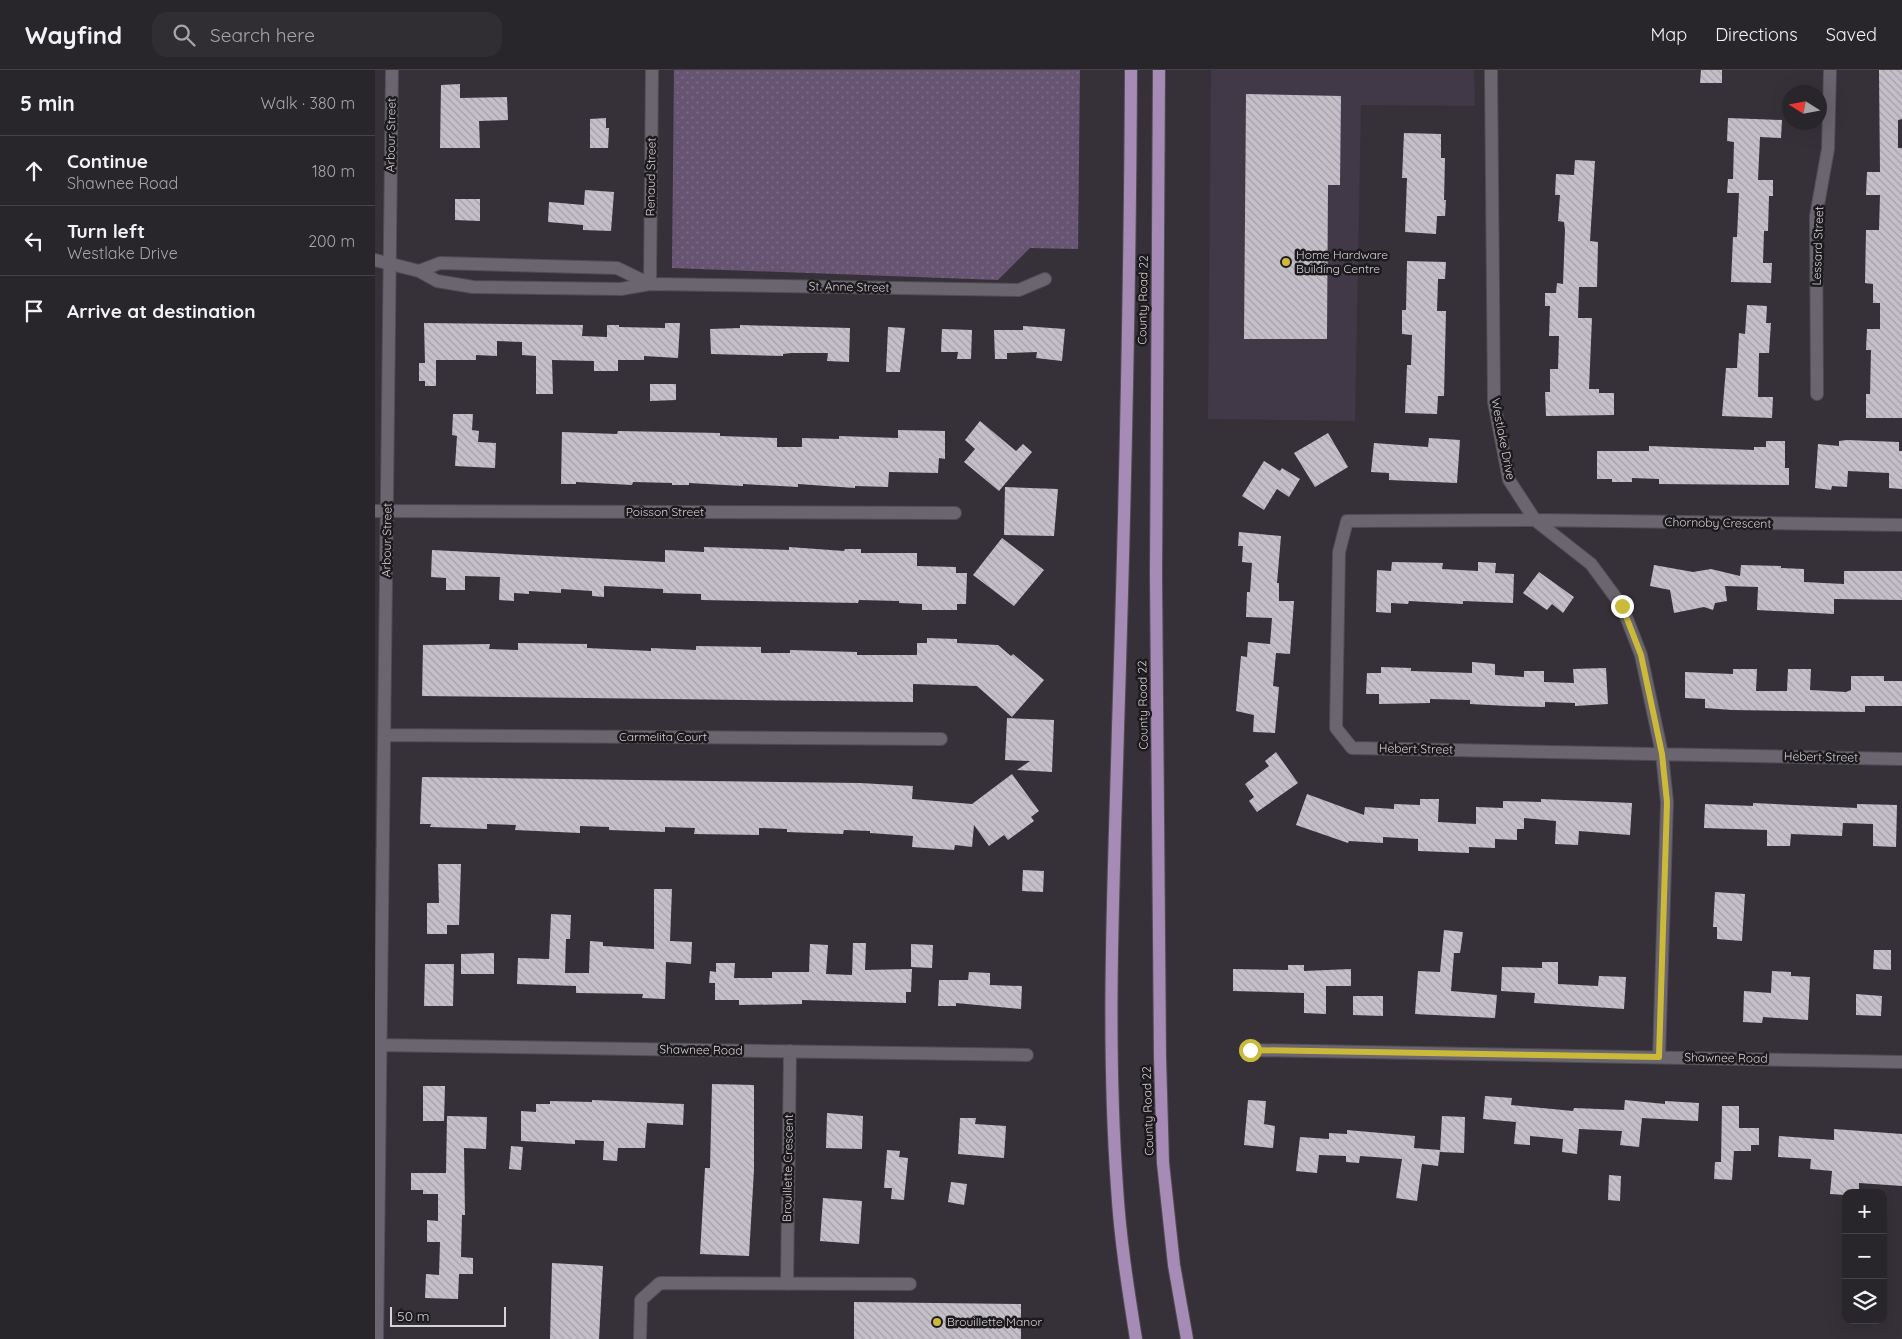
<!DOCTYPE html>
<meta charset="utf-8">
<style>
body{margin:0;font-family:Quicksand,sans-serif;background:#302d33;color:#f1f3f6}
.controls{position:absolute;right:15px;bottom:15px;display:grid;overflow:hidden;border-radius:10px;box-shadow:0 5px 20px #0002}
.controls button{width:45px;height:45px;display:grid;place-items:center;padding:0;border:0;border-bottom:1px solid #444247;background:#28252b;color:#f1f3f6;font:25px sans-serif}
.compass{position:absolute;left:1407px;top:15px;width:45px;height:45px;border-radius:50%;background:#28252b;box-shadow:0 5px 20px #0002;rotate:281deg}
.scale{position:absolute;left:15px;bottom:12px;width:116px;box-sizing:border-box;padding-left:5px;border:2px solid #d6d3d8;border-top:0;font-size:14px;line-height:18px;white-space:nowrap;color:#d6d3d8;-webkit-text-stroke:4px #1c1a1d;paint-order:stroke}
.stop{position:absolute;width:15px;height:15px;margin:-11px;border:4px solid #cbba39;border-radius:50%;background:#fff}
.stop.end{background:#cbba39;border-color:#fff;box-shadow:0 1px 5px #0008}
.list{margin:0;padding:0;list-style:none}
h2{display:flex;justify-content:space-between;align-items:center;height:65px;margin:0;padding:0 20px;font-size:21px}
h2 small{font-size:16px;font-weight:400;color:#a5a5a9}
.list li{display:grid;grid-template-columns:32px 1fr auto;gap:15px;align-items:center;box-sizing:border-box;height:70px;padding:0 20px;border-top:1px solid #444247}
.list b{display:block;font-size:19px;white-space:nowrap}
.list p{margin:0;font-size:16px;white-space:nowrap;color:#a5a5a9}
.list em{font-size:16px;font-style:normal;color:#a5a5a9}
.icon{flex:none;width:28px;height:28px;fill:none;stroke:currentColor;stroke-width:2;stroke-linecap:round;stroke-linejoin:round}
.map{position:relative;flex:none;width:1527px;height:1269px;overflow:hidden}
header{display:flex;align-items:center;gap:30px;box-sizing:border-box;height:70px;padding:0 25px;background:#28252b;border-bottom:1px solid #444247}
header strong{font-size:24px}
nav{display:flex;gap:28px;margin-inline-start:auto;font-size:18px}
.search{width:350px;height:45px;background:#302d33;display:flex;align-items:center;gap:12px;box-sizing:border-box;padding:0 18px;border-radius:15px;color:#a5a5a9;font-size:19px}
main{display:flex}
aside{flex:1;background:#28252b}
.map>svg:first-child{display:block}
</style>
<header>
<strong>Wayfind</strong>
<div class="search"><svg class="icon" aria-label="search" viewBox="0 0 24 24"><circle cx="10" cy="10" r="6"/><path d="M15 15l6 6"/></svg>Search here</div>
<nav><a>Map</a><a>Directions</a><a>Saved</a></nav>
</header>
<main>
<aside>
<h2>5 min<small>Walk · 380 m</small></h2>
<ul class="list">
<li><svg class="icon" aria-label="ahead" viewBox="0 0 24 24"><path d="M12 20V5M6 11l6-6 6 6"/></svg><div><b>Continue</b><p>Shawnee Road</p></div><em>180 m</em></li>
<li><svg class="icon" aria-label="left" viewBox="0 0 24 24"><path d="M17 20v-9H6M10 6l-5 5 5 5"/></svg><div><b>Turn left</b><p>Westlake Drive</p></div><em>200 m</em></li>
<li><svg class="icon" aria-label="arrive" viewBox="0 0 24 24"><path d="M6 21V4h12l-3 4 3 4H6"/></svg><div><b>Arrive at destination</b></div></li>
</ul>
</aside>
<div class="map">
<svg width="1527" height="1269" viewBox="0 0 1527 1269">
<defs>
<pattern id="green-dots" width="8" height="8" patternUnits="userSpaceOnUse" patternTransform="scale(1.25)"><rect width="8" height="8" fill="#675473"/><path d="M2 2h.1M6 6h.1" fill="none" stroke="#7c6c86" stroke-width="1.8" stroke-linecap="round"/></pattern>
<pattern id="building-back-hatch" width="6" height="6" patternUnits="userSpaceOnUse" patternTransform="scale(1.25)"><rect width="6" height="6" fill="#c5bfc9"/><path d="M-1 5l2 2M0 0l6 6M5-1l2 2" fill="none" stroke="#a49fa7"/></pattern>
</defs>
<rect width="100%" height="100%" fill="#363139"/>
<path fill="#413947" d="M 836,0 L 1099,0 L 1100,36 L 986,35 L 980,351 L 833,349 Z"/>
<path fill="url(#green-dots)" d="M 299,0 L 705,0 L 703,179 L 655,178 L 623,210 L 297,198 Z"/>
<path fill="url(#building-back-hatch)" d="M 1326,0 L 1347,0 L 1347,13 L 1325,13 Z
M 1504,0 L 1527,0 L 1527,49 L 1523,50 L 1523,78 L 1527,78 L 1527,348 L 1491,348 L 1491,324 L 1495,324 L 1496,280 L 1491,280 L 1492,259 L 1505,259 L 1505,233 L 1498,233 L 1498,214 L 1490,213 L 1491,160 L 1504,160 L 1505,125 L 1491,125 L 1492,102 L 1505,102 Z
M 85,14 L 85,28 L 132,27 L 133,50 L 104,51 L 105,78 L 65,78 L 66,15 Z
M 871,24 L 966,26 L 965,115 L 953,115 L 952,269 L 869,269 Z
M 231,48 L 231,58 L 234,58 L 233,78 L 215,78 L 215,49 Z
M 1353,48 L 1407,50 L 1406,68 L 1385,67 L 1383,110 L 1398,110 L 1398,126 L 1394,126 L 1393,161 L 1389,161 L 1388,193 L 1397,193 L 1396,213 L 1356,212 L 1358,167 L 1362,167 L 1364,123 L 1352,123 L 1353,109 L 1358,109 L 1359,72 L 1352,71 Z
M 1029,63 L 1066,64 L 1066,88 L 1070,88 L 1069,130 L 1071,130 L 1070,146 L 1062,146 L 1061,164 L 1030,162 L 1032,108 L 1027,108 Z
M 1200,90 L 1220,91 L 1215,171 L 1223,172 L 1222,217 L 1204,217 L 1203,248 L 1217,248 L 1214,319 L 1224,319 L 1224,323 L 1239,323 L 1239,345 L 1171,346 L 1170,322 L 1175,322 L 1175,299 L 1183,299 L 1184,266 L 1174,266 L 1175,236 L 1170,236 L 1170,223 L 1181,223 L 1182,213 L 1188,214 L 1190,160 L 1189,152 L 1183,151 L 1185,125 L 1180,125 L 1181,104 L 1199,105 Z
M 210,120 L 239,122 L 236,161 L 208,160 L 208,155 L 173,152 L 174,132 L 209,135 Z
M 80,129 L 105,129 L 105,151 L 80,150 Z
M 1032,191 L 1071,192 L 1070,209 L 1063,209 L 1062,241 L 1071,241 L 1069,326 L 1063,326 L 1062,344 L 1030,343 L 1032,295 L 1036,295 L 1037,265 L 1027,264 L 1027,240 L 1031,240 Z
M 1372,235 L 1392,236 L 1391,253 L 1396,253 L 1394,283 L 1384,283 L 1383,327 L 1398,327 L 1397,348 L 1347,346 L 1351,298 L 1362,298 L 1364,263 L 1370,264 Z
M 49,253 L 208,255 L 207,266 L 232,267 L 232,255 L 244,255 L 244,257 L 290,258 L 290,253 L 305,253 L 303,288 L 269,286 L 269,290 L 243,290 L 243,301 L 219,301 L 219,291 L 177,290 L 178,324 L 161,324 L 161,286 L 147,285 L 147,272 L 122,271 L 122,286 L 101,285 L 101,290 L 61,290 L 61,316 L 50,316 L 50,311 L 44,311 L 44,293 L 50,293 Z
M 365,255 L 475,258 L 474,292 L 452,291 L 453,283 L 416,283 L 408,284 L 408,286 L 336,284 L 335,259 L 365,258 Z
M 648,256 L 690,259 L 687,291 L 661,288 L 662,282 L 632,283 L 632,289 L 620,289 L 619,260 L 648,260 Z
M 513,257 L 530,258 L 525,302 L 511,302 Z
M 567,259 L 597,260 L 596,289 L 582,289 L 583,282 L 566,282 Z
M 275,314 L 301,314 L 301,330 L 275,331 Z
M 78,344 L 98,344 L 97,360 L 104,361 L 103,372 L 121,373 L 120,398 L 80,396 L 82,366 L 77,365 Z
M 605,351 L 641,381 L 648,374 L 657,382 L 624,421 L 589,392 L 600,379 L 590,370 Z
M 523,360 L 570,361 L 570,389 L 564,388 L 563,403 L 514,402 L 513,417 L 480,416 L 480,418 L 423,414 L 423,417 L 368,414 L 368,416 L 314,413 L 314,415 L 297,415 L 297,413 L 258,412 L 257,415 L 201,412 L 201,414 L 186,414 L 187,362 L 242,364 L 243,361 L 345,363 L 345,366 L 402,368 L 402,377 L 427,377 L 427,368 L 464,369 L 464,366 L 523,368 Z
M 953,363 L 973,397 L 940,417 L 919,383 Z
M 1054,368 L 1085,370 L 1082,413 L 1014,410 L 1014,403 L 996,402 L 999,373 L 1053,377 Z
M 1472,370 L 1524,372 L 1524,381 L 1527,381 L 1527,419 L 1514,418 L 1514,403 L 1473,401 L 1472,417 L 1457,416 L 1456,420 L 1440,418 L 1443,374 L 1464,376 L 1464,371 Z
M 1391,371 L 1410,371 L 1410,398 L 1414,398 L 1414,415 L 1284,414 L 1284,409 L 1257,408 L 1257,412 L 1237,412 L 1237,409 L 1222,409 L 1222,381 L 1274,381 L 1274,376 L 1379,380 L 1379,377 L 1391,377 Z
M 889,391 L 905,401 L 907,398 L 925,409 L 914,427 L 902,419 L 889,440 L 867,426 Z
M 630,417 L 683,419 L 679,466 L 629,465 Z
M 864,462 L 906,466 L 902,513 L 904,513 L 904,531 L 919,531 L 915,584 L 901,583 L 898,616 L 904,617 L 900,663 L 878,662 L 879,645 L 861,641 L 866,586 L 872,587 L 873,572 L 895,574 L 897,548 L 871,547 L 872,522 L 875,522 L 877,493 L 867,492 L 868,476 L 863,476 Z
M 627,468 L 669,500 L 639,536 L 598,505 Z
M 329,477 L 414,480 L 414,477 L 469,481 L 470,479 L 486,479 L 486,483 L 542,483 L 542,496 L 581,497 L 581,503 L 592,503 L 591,534 L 582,534 L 582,540 L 547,540 L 547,534 L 524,533 L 524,531 L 484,530 L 483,533 L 326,530 L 326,524 L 288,523 L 288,519 L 229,516 L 229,527 L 217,526 L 217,521 L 186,519 L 186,523 L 154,521 L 154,524 L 139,523 L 139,531 L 124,530 L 125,507 L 90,506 L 90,520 L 71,520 L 71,508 L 56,507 L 57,480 L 290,492 L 290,480 L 329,482 Z
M 1017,492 L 1068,493 L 1067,499 L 1103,501 L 1103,492 L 1121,493 L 1120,503 L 1139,504 L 1138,533 L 1088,531 L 1088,534 L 1034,531 L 1033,534 L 1016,533 L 1016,543 L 1001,542 L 1002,500 L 1016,501 Z
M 1279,495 L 1318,502 L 1336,499 L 1365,506 L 1366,495 L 1406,496 L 1406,498 L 1429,499 L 1429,512 L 1469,514 L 1469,501 L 1527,501 L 1527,530 L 1459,529 L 1459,544 L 1382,540 L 1383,517 L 1350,516 L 1352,531 L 1340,533 L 1338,540 L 1329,537 L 1299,543 L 1295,520 L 1275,516 Z
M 1164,502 L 1199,527 L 1188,543 L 1177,534 L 1172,540 L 1148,523 Z
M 552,568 L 582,569 L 582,573 L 623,575 L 636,586 L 638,584 L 669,610 L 637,647 L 602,616 L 538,614 L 538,632 L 47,626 L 48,575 L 115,574 L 114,579 L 143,580 L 143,573 L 212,574 L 212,578 L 276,581 L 276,578 L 321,580 L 321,576 L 386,577 L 386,583 L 415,583 L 415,580 L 482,582 L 482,585 L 542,585 L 542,573 L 552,573 Z
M 1097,592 L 1120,594 L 1120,605 L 1149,607 L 1149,601 L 1169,601 L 1169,612 L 1199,613 L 1198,599 L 1231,598 L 1233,634 L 1200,636 L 1200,633 L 1170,632 L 1170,637 L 1134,636 L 1095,634 L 1095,630 L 1055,629 L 1055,633 L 1004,634 L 1004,624 L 991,624 L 992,603 L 1006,603 L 1006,597 L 1036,598 L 1036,601 L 1097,603 Z
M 1358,599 L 1382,599 L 1381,621 L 1412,621 L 1413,599 L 1436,599 L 1435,620 L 1471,622 L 1476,620 L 1476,606 L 1509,606 L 1509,611 L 1527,611 L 1527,636 L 1490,636 L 1490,642 L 1357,640 L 1330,638 L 1330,629 L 1310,628 L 1310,602 L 1358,604 Z
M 632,648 L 679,650 L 677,702 L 642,700 L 655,691 L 630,690 Z
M 901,682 L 923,713 L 882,742 L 874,731 L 879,727 L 870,714 L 894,696 L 890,691 Z
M 637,704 L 664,741 L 656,747 L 659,751 L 633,770 L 629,765 L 614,776 L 599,755 L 597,777 L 580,775 L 579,780 L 537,777 L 538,766 L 495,763 L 495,761 L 469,760 L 468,764 L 412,762 L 412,759 L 384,758 L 384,765 L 319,764 L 320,758 L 290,757 L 290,762 L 234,760 L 234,757 L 205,756 L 205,763 L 140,760 L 141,755 L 112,754 L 112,759 L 87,758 L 55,757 L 56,754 L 45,754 L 47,707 L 485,713 L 538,716 L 537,729 L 597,734 Z
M 932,724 L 989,745 L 990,737 L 1019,739 L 1019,734 L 1045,735 L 1045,729 L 1064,729 L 1063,752 L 1101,754 L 1101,737 L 1128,738 L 1128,731 L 1166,732 L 1166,729 L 1257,733 L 1255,765 L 1204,761 L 1203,775 L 1180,774 L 1181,751 L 1149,748 L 1149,759 L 1142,759 L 1142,770 L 1120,769 L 1120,778 L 1094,777 L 1094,783 L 1043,781 L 1043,769 L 1008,767 L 1008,773 L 974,771 L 973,773 L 921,755 Z
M 1378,733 L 1482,738 L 1482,734 L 1522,735 L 1521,777 L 1498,776 L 1498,754 L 1468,753 L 1467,766 L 1416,764 L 1415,776 L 1392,776 L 1392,760 L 1329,758 L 1330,734 L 1378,736 Z
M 63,794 L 86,794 L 84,855 L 72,855 L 72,864 L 52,864 L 52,833 L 64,833 Z
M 648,800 L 669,801 L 668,822 L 647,821 Z
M 279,819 L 297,819 L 295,871 L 317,872 L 316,894 L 291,892 L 290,929 L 267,928 L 268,924 L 201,923 L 201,916 L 142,914 L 143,888 L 174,889 L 176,844 L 196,845 L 195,869 L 191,869 L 190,903 L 214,903 L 215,871 L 228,872 L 228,876 L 279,879 Z
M 1340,822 L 1370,824 L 1367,871 L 1342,869 L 1342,857 L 1338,857 Z
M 1069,860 L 1088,862 L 1085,883 L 1079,883 L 1076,921 L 1122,925 L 1120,948 L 1040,944 L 1043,901 L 1065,902 Z
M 478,873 L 491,873 L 490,900 L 537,899 L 536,922 L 531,922 L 531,933 L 427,930 L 427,934 L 364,935 L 364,930 L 340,930 L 340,913 L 334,913 L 335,901 L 341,902 L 341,893 L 360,893 L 359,908 L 397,908 L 397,902 L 434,902 L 435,874 L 453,875 L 451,904 L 477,905 Z
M 536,874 L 558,875 L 557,898 L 536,897 Z
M 1499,880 L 1516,880 L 1516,900 L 1498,899 Z
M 119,883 L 119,904 L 86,904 L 86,884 Z
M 1167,892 L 1183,892 L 1183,914 L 1223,916 L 1224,906 L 1251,907 L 1249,939 L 1159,933 L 1160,923 L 1126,921 L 1127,897 L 1167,898 Z
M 50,894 L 79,894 L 78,936 L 49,936 Z
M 913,895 L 929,895 L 929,901 L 976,899 L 976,916 L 951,916 L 951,944 L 929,943 L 929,923 L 858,921 L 858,899 L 913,900 Z
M 1397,901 L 1416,902 L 1416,906 L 1435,907 L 1433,950 L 1388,947 L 1387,953 L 1368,952 L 1369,921 L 1396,923 Z
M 594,902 L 615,903 L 615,915 L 647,916 L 646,939 L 581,933 L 581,936 L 563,936 L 564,910 L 593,910 Z
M 1481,924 L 1507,926 L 1506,946 L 1481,945 Z
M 978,926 L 1008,926 L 1008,946 L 978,945 Z
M 337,1014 L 379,1015 L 379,1100 L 374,1186 L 325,1184 L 330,1098 L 335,1098 Z
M 48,1016 L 70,1016 L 69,1051 L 48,1051 Z
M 1110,1026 L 1137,1028 L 1136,1035 L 1198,1041 L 1199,1038 L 1249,1040 L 1250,1030 L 1290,1034 L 1290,1031 L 1324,1033 L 1323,1051 L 1267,1048 L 1264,1077 L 1245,1075 L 1247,1061 L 1204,1059 L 1202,1084 L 1187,1082 L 1188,1069 L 1155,1066 L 1155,1075 L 1139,1074 L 1141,1052 L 1108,1049 Z
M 217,1030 L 309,1034 L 308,1055 L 272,1053 L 270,1078 L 243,1078 L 242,1091 L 228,1090 L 229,1071 L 200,1070 L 200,1074 L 146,1071 L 146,1041 L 161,1042 L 161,1034 L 175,1034 L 175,1031 L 217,1032 Z
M 873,1030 L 891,1031 L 889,1054 L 900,1056 L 898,1078 L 869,1075 Z
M 1347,1036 L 1364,1036 L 1364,1058 L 1384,1058 L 1384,1075 L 1376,1075 L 1376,1081 L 1359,1081 L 1357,1110 L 1339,1109 L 1340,1092 L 1346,1092 Z
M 452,1043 L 488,1046 L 487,1079 L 451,1078 Z
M 72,1046 L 112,1047 L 111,1079 L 89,1078 L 90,1145 L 87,1145 L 86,1187 L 98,1188 L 98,1204 L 84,1204 L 83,1229 L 50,1228 L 51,1204 L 64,1205 L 65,1172 L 52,1172 L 52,1150 L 63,1151 L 63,1124 L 48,1124 L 48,1120 L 36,1120 L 36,1103 L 71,1103 Z
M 1067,1046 L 1090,1047 L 1089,1083 L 1065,1082 Z
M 585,1048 L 601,1048 L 600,1054 L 631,1056 L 629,1088 L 583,1084 Z
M 1459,1059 L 1527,1064 L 1527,1116 L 1484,1113 L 1484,1123 L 1471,1123 L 1471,1125 L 1455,1124 L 1457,1101 L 1435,1099 L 1436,1089 L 1403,1087 L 1404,1066 L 1459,1070 Z
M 972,1060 L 1040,1066 L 1039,1078 L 1065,1080 L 1063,1096 L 1047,1094 L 1042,1131 L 1021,1128 L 1027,1089 L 985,1086 L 984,1093 L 971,1092 L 971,1086 L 944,1085 L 942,1103 L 921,1101 L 925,1067 L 954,1069 L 954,1063 L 972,1064 Z
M 136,1076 L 148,1077 L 146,1100 L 134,1099 Z
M 512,1080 L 525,1081 L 524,1087 L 533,1088 L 529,1130 L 516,1129 L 517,1118 L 509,1118 Z
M 1234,1105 L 1246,1106 L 1245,1131 L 1233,1130 Z
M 576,1112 L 592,1114 L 589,1135 L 573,1132 Z
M 448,1128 L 487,1131 L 484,1174 L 445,1171 Z
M 177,1193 L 228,1196 L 224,1269 L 175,1269 Z
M 479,1232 L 646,1234 L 646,1269 L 479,1269 Z"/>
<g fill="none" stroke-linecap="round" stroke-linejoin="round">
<g stroke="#514d54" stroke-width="14">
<path id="minor" d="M 1116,0 L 1119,332 L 1134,410 L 1160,450 L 1216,494 L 1247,536 L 1266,585 L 1287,684 L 1292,732 L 1284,987
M 0,190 L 44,201 L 62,211 L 98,217 L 246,219 L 275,214 L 644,220 L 670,209
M 44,201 L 65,193 L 242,198 L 275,214
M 275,214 L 277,0
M 1442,324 L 1441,146 L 1453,79 L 1455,0
M 0,441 L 580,443
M 1527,455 L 1160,450 L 972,451 L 964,482 L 961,658 L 977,678 L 1527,689
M 10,665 L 566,669
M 0,975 L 652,985
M 875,980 L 1527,992
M 412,1214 L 415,981
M 2,1269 L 17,0
M 265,1269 L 266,1230 L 285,1213 L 535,1214"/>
</g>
<g stroke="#514d54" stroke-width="14">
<path id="major" d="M 756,0 C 755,219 750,438 743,658 C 739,810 731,964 742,1117 C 745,1168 753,1219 761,1269
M 784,0 L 781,505 L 785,987 L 788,1093 L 799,1195 L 812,1269"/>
</g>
<use href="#minor" stroke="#6b656f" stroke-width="12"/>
<use href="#major" stroke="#a58bb5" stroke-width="12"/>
</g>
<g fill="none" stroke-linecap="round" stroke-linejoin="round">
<path stroke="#cbba39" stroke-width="6" d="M 875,980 L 1284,987 L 1292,732 L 1287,684 L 1266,585 L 1247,536"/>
</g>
<g fill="#cbba39" stroke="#1c1a1d" stroke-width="2">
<circle cx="911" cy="192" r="5"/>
<circle cx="562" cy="1252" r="5"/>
</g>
<g text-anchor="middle" stroke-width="5" stroke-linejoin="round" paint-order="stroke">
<g font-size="12" fill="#d6d3d8" stroke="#1c1a1d">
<text transform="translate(16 65) rotate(-89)" y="4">Arbour Street</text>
<text transform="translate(276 107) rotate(-89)" y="4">Renaud Street</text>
<text transform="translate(1443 176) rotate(-88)" y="4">Lessard Street</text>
<text transform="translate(474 217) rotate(1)" y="4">St. Anne Street</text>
<text transform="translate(768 230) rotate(-89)" y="4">County Road 22</text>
<text transform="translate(1128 369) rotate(79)" y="4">Westlake Drive</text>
<text x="290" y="446">Poisson Street</text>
<text transform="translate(1343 453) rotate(1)" y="4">Chornoby Crescent</text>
<text transform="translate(12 470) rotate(-89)" y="4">Arbour Street</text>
<text transform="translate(768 635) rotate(-91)" y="4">County Road 22</text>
<text x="288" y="671">Carmelita Court</text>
<text transform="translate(1041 679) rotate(1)" y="4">Hebert Street</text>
<text transform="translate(1446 687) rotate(1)" y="4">Hebert Street</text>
<text transform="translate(326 980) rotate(1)" y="4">Shawnee Road</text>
<text transform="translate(1351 988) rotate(1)" y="4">Shawnee Road</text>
<text transform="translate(773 1041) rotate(-92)" y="4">County Road 22</text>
<text transform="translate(413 1098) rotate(-89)" y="4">Brouillette Crescent</text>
</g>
<g font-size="12" fill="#d6d3d8" stroke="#1c1a1d" text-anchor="start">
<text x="921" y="189">Home Hardware<tspan x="921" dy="14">Building Centre</tspan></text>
<text x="572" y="1256">Brouillette Manor</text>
</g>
</g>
</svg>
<div class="controls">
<button>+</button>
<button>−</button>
<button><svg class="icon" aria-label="layers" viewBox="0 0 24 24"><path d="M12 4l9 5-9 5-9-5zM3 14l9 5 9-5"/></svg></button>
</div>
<svg class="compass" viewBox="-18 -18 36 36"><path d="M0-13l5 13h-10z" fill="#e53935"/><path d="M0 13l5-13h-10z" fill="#a5a5a9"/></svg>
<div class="scale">50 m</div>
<div class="stop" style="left:875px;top:980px"></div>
<div class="stop end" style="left:1247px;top:536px"></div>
</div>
</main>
